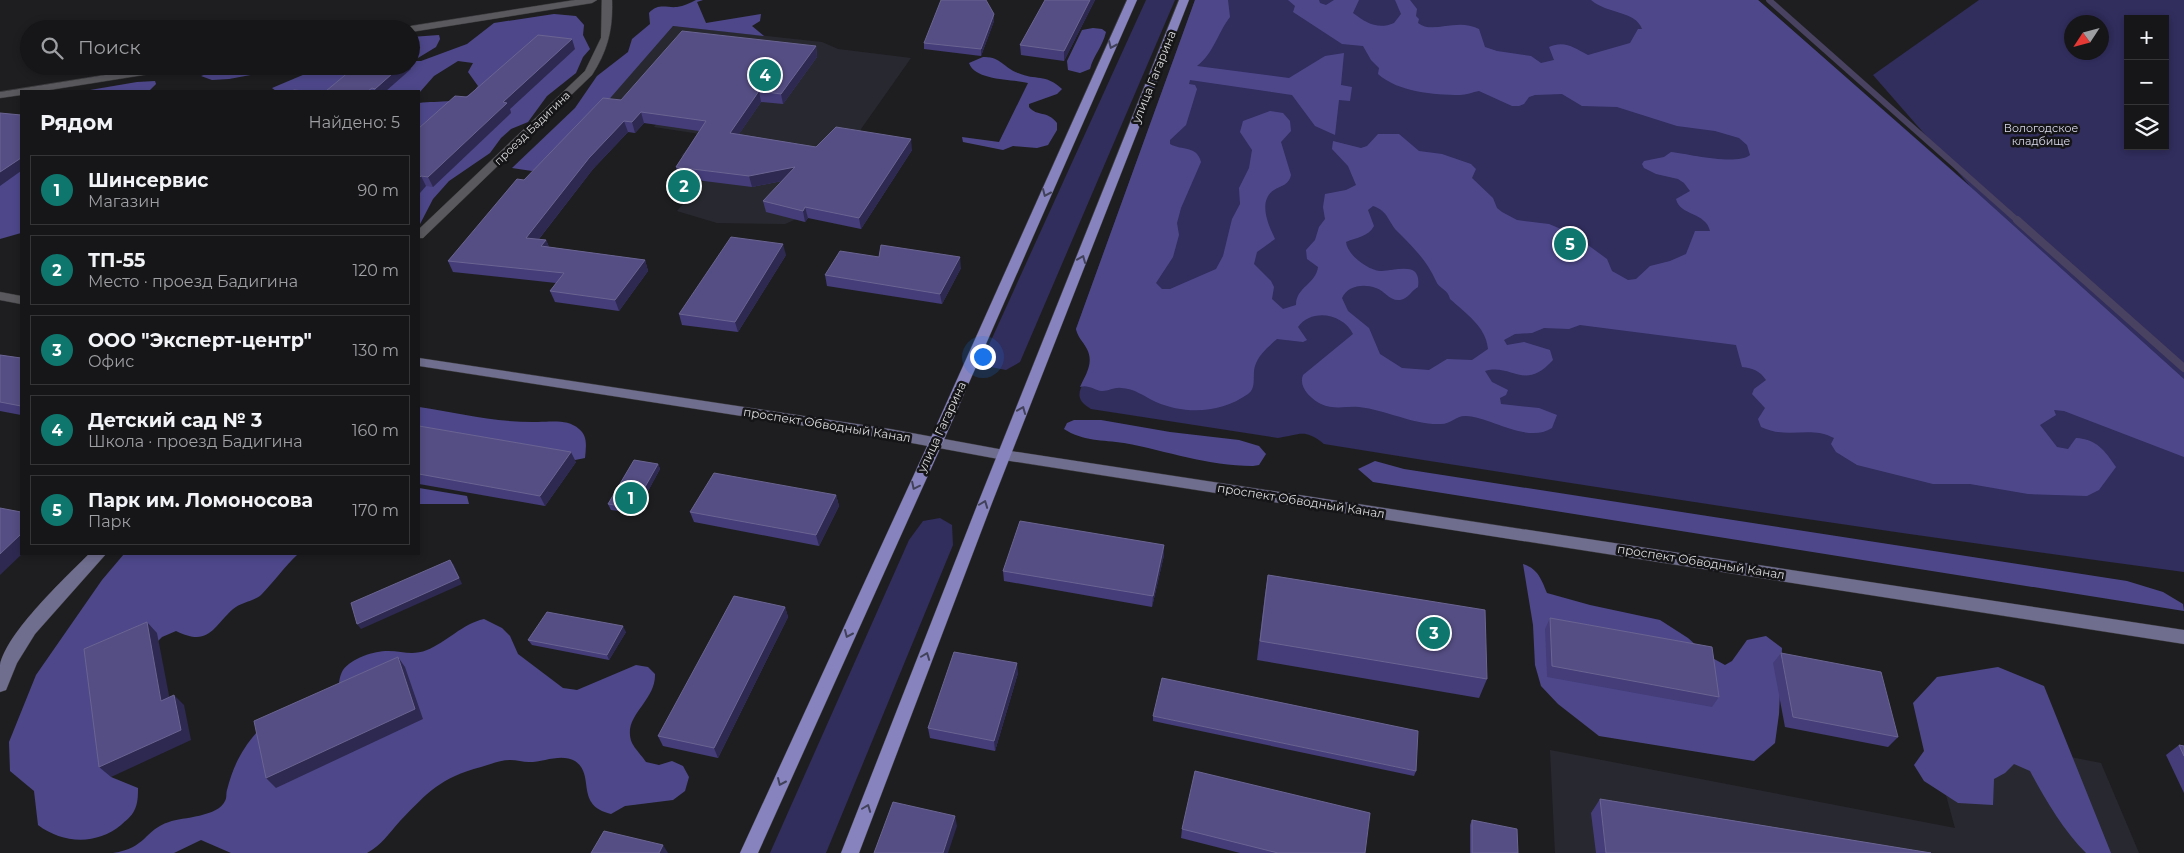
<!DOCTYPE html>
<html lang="ru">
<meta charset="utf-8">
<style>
body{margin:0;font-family:Montserrat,sans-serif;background:#1f1f22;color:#f1f3f6}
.controls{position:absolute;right:15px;top:15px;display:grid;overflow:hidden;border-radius:0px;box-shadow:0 2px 8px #0003}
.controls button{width:45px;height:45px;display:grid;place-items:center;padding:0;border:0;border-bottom:1px solid #353538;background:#161619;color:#f1f3f6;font:25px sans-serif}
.compass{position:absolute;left:2064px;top:15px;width:45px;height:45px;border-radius:50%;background:#161619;box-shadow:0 2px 8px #0003;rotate:234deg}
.you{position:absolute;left:982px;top:356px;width:18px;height:18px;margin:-12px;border:4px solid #fff;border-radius:50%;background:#1a73e8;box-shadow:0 0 0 8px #1a73e833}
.badge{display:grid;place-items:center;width:32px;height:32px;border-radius:50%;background:#0f766e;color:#fff;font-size:16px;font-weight:700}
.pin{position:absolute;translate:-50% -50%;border:2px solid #fff;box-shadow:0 1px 5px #0006}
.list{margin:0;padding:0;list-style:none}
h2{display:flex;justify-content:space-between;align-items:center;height:65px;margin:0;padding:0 20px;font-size:21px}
h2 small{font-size:16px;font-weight:400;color:#9e9fa2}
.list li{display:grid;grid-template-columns:32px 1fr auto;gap:15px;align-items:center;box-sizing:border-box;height:70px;margin:0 10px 10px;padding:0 10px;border:1px solid #353538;border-radius:0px}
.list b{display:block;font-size:19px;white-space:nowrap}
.list p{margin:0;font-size:16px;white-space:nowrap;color:#9e9fa2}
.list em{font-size:16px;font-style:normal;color:#9e9fa2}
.icon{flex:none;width:28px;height:28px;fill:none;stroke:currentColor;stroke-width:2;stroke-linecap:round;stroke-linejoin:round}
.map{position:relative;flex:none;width:2184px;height:853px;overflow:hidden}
.search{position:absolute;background:#161619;box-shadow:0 2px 8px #0003;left:20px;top:20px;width:400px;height:55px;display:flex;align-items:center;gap:12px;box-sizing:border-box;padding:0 18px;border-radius:28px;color:#9e9fa2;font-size:19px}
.panel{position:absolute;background:#161619;box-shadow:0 2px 8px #0003;left:20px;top:90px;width:400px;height:465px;border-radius:0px}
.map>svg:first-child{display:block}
</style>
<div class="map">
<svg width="2184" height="853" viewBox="0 0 2184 853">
<rect width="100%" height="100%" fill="#1e1e21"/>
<path fill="#282830" d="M 673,26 L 822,42 L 838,49 L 911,58 L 861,129 L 858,140 L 801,217 L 785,224 L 717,223 L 677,211 L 721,161 L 681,156 L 700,134 L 654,127 L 664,113 L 604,104 Z
M 1928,729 L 2101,763 L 2139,853 L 1555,853 L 1550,750 L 1955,828 Z"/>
<path fill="#312d5d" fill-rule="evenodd" d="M 1146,0 L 1175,0 L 1020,362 L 1006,370 L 991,367 L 983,358 Z
M 1195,0 L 1758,0 L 1970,186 L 1873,75 L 1979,0 L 2184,0 L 2184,572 C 1897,534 1610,490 1324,444 C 1304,428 1300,435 1278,438 L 1091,409 C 1066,395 1089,382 1091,365 C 1093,350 1079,341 1076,329 ZM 2128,19 L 2165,19 L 2165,146 L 2128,146 ZM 2072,22 L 2102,22 L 2102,52 L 2072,52 Z
M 940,518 L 952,525 L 953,545 L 826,853 L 770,853 L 909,540 L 923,521 Z"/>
<path fill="#4e488b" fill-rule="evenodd" d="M 696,0 L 703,0 L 697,2 L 706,23 L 761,14 L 760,21 L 752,26 L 764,36 L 673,26 L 605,104 L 538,168 L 532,171 L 512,168 L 575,108 L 597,76 L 628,52 L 632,39 L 650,24 L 649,13 C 658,3 666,8 677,7 C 684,6 690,3 696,0 Z
M 1195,0 L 1228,0 L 1230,17 C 1218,32 1214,53 1197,66 L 1289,78 L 1325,56 L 1344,53 L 1341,85 L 1352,87 L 1350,101 L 1339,100 L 1335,135 L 1315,126 L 1292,95 L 1190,80 L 1189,84 L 1195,85 L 1197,89 L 1186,125 L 1170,140 L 1170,144 C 1182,151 1197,145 1201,162 L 1181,208 L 1177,223 L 1179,235 L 1173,257 L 1156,283 L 1162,289 L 1170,289 L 1216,269 L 1223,256 L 1232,219 L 1240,204 L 1239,188 L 1249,168 L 1252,150 L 1240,132 L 1243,121 L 1270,111 L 1283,113 L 1290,121 L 1291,131 L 1281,142 L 1291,175 C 1289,185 1282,185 1274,190 C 1257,201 1269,226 1275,239 L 1257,252 L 1254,264 L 1271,281 L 1274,287 L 1272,299 L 1283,309 L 1296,305 C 1296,287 1316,284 1318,267 L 1307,259 L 1306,250 L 1315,240 L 1319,227 L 1325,219 L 1323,207 L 1325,194 L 1346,190 L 1356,185 L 1348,166 L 1332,149 L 1333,141 L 1361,148 L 1367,146 L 1378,134 L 1399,134 L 1419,151 L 1442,154 L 1471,164 L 1476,169 L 1472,178 L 1493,198 L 1497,208 L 1502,212 L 1517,220 L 1549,224 L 1573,234 L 1607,259 L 1612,271 L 1628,280 L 1636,279 L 1650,266 L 1670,261 L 1686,254 L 1695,231 L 1710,231 C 1706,212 1680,216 1676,199 L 1690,191 L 1684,183 L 1678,179 L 1656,174 L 1644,168 L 1642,164 L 1644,161 L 1664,157 L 1671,152 C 1689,154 1736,166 1750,155 L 1747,145 L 1739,138 L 1715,131 L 1677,126 L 1617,107 L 1582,106 L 1562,94 L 1535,95 L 1529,97 L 1524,104 L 1519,106 L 1512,106 L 1479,91 C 1473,92 1466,95 1460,95 C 1434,95 1398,92 1378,74 L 1379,68 L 1371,60 L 1363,46 L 1342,44 L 1293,12 L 1295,6 L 1288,0 L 1319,0 L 1320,3 L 1326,5 L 1334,0 L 1359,0 L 1353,13 C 1366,23 1378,30 1394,23 L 1401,14 L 1395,0 L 1410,0 L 1417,9 L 1416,16 L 1419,19 L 1418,23 C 1433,35 1456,17 1479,29 L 1485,47 L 1497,51 L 1531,56 L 1541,63 L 1554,60 L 1549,47 C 1565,40 1574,48 1588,55 L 1630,43 L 1638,29 L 1642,29 C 1636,11 1607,14 1591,0 L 1758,0 L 1974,190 L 2184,379 L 2184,457 L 2064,411 L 2054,410 L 2056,415 L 2040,425 L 2057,447 L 2068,449 L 2076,438 C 2097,439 2105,451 2116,467 L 2099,490 L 2087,496 L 2028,494 L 1970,484 L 1933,484 L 1857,465 L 1836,452 L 1831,444 L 1834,438 C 1809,425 1789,440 1761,427 L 1758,419 L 1765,408 L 1752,394 L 1754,389 L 1766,380 C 1760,371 1753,368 1742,367 L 1736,345 L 1580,325 L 1569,329 L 1544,328 L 1532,333 L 1515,334 L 1504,340 L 1507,345 L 1524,342 L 1550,350 L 1553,360 C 1524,392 1512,363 1485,371 L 1492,382 L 1508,390 L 1506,395 L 1500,398 L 1501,404 L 1539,408 L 1557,415 L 1552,428 C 1527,444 1491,417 1466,416 C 1457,415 1451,424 1441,424 C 1413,425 1387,410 1359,407 C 1346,406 1334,410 1321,404 C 1311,399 1298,387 1303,375 L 1353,334 C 1343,313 1311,308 1298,327 L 1307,340 L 1303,342 L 1277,339 C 1268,347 1259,354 1255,366 C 1252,375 1257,388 1248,394 C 1221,413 1186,415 1156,402 C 1145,397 1134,388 1121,388 C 1115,387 1109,391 1102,391 C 1094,390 1088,384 1080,387 C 1086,374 1094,363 1087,349 C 1083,341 1078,338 1076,329 ZM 1373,206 C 1389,211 1388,223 1399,233 C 1414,248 1427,261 1436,281 C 1439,289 1448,289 1450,299 C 1465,313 1486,326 1488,349 L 1472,360 L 1447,359 L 1429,370 L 1402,368 L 1380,354 L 1369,328 L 1348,311 L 1342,298 C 1347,286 1363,283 1376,288 C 1385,291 1389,301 1400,300 C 1408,299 1411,291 1418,287 C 1422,259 1394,272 1380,271 C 1368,270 1347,255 1346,242 C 1357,237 1368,237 1374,226 L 1368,210 Z
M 554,14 L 576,16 L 584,25 L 583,35 L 590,49 L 583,57 L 576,73 L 547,96 L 528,122 L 511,129 L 501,138 L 490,153 L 449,181 L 433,199 L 419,226 L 419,103 C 439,100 464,106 478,86 L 468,72 L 473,63 L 458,61 L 434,76 L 419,93 L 276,91 L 272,88 L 324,66 L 411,66 L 411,37 L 439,35 L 440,39 L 436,47 L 413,61 L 421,61 L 467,44 L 494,23 Z
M 1093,28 L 1102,29 L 1106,32 C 1103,46 1093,56 1090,69 L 1080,73 L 1068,70 L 1067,61 L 1082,30 Z
M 983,57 C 1000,56 1004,68 1018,73 C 1036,81 1045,73 1062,89 L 1057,94 L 1029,104 L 1029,107 C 1037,117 1047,110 1057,123 L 1057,130 L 1048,145 L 1037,148 L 1013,146 L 1003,150 L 963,142 L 962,137 L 999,142 L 1028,83 C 1013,79 975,81 969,63 Z
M 228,66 L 300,66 L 229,79 L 212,80 L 201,76 Z
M 155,81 L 156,84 L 149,91 L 84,91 L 137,82 Z
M 0,150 L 21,152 L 21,233 L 0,239 Z
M 419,407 C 458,413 498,423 538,422 C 551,422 568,419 579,429 C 588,436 586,447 585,458 L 575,460 L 419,433 Z
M 1074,420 L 1101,420 L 1170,432 L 1239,440 L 1259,446 L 1266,454 L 1259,465 L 1253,466 C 1207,466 1168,451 1124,443 C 1103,440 1082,441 1064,429 L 1067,423 Z
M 1375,461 L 1404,469 L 2127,581 L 2163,592 L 2183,604 L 2184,611 L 1373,482 L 1358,469 Z
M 419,488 L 467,496 L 469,504 L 419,504 Z
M 124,554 L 298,554 C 284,567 273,583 261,595 C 254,601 241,602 233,609 C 212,628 209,647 176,631 L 162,637 L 152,647 L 111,777 L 138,788 C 138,795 138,804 134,811 C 132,816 125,821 121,825 C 97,845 63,844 38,825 L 34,791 L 10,771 L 9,742 L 36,675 L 102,580 Z
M 1523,564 C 1538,569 1541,579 1547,593 L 1590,605 L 1660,620 L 1688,638 L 1707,655 L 1725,665 L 1732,661 L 1747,640 L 1766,636 L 1782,648 L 1779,714 L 1775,743 L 1754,761 L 1599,736 L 1558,704 L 1541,686 L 1535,665 L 1533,625 Z
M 484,619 L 502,628 L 510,636 L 518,654 L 563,688 L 577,690 L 636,665 L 648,667 L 655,674 C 656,702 621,716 632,743 C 635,749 642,756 646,762 L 659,765 L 672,761 L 683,766 L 689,777 L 685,791 L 673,800 L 625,806 L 611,814 C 574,805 596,775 575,761 C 561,753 544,762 529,762 C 523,762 517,760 510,760 C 500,760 491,764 481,767 C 440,778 428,792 400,821 C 389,833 382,845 367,853 L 231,853 L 201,840 L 174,853 L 113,853 C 147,848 144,830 169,822 C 183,817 218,817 225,801 C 227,798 226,793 227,790 C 233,767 241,750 257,732 L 337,693 C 339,686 339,676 343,670 C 352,658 374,651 388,651 C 403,651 412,656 427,650 C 447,642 462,624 484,619 Z
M 1998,667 L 2044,686 L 2111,853 L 2086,853 C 2063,830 2045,799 2030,771 L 2014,764 L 2005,773 L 1994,779 L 1993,805 L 1958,803 L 1924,781 L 1914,765 L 1924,751 L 1913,703 L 1937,677 Z"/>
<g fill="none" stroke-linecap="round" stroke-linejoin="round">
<path stroke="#494260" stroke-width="6" d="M 1769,0 L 2018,221"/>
<path stroke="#494260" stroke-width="8" d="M 2017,220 L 2184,368"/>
<g stroke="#3b3b3e" stroke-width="1">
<path id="minor" d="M 602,0 L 612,0 C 613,29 608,50 592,75 L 423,238 L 419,238 L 419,229 L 585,71 L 601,38 Z"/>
</g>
<g stroke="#3b3b3e" stroke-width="1">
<path id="tertiary" d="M 575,0 L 597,0 L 592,3 L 411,32 L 411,29 L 406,29 L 411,26 Z
M 161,66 L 186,66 L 181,69 L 43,91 L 21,91 L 21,95 L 0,98 L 0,92 Z
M 0,292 L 21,296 L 21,304 L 0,300 Z"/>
</g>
<g stroke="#3b3b3e" stroke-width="1">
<path id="secondary" d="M 419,358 L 890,429 L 1004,450 L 2184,630 L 2184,644 L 1004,460 L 890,439 L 419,366 Z
M 89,554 L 106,554 L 35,634 L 17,663 L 6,690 L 0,692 C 0,684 0,673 0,665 C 7,632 65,578 89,554 Z"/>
</g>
<g stroke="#3b3b3e" stroke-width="1">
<path id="primary" d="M 1127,0 L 1137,0 L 943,442 L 758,853 L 740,853 L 929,442 Z
M 1179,0 L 1189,0 L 992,503 L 859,853 L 841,853 L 978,503 Z"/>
</g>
<use href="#minor" fill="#5a5a5e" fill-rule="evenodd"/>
<use href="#tertiary" fill="#5a5a5e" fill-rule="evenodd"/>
<use href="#secondary" fill="#706e8e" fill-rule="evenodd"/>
<use href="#primary" fill="#8683be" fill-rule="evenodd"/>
</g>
<path fill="#443d79" d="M 1045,0 L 1095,0 L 1064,61 L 1021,55 L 1020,45 Z
M 994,14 L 994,21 L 981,56 L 924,49 L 924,43 Z
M 816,46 L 817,57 L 783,104 L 761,102 L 739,134 L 816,147 L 912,150 L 861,229 L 808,218 L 805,222 L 766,212 L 763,201 L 782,181 L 752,187 L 680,178 L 676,167 L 699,131 L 644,123 L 635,133 L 628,132 L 593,169 L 539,239 L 546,240 L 549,247 L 645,260 L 648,271 L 619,311 L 555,302 L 550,291 L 556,283 L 453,272 L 448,261 L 524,180 L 621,100 Z
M 575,49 L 510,109 L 511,113 L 433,187 L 426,186 L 419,194 L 419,128 L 467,97 Z
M 786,255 L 738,332 L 682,325 L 679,314 Z
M 961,268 L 942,304 L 827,286 L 825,275 Z
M 0,355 L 21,358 L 21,415 L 0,411 Z
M 419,426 L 576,462 L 545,506 L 419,484 Z
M 658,464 L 660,469 L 636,513 L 611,510 L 608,504 Z
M 836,495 L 839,506 L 819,546 L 694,522 L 690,512 Z
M 1164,555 L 1152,607 L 1004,581 L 1003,571 Z
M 1268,575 L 1487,679 L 1479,698 L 1257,660 L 1265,594 Z
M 785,607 L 788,617 L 718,758 L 663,746 L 658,736 Z
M 1550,618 L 1719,697 L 1712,707 L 1547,677 L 1545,629 Z
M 626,632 L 609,660 L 532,645 L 528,640 Z
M 1781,653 L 1898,737 L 1888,747 L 1785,727 L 1773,663 Z
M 1018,673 L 995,751 L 930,738 L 928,728 Z
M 1153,716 L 1416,771 L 1414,776 L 1153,721 Z
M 2179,745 L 2184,746 L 2184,793 L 2166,755 Z
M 1600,799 L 1931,853 L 1596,853 L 1591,813 Z
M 1472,820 L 1518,853 L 1470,853 L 1470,825 Z
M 1182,829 L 1365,853 L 1240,853 L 1181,838 Z"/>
<path fill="#2e2951" d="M 1090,0 L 1095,0 L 1064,61 L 1064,51 Z
M 994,14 L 994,21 L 981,56 L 981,49 Z
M 572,39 L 575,49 L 510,109 L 511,113 L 433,187 L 428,177 L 503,102 Z
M 816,46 L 817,57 L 783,104 L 781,94 Z
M 401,66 L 410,66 L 411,69 L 386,91 L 376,91 L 375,89 Z
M 759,91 L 761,102 L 733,143 L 730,133 Z
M 641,112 L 644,123 L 635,133 L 632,122 Z
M 624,121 L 628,132 L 593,169 L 531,249 L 526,238 L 589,158 Z
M 911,139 L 912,150 L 861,229 L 859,218 Z
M 21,158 L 21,171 L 0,186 L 0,172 Z
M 795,167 L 797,178 L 752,187 L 749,176 Z
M 421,176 L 426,186 L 419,194 L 419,178 Z
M 805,207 L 808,218 L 805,222 L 803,211 Z
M 546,240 L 551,251 L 541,246 Z
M 783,244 L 786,255 L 738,332 L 735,322 Z
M 960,257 L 961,268 L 942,304 L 940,294 Z
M 645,260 L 648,271 L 619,311 L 615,300 Z
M 571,452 L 576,462 L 545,506 L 540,496 Z
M 658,464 L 660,469 L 636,513 L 633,508 Z
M 836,495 L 839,506 L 819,546 L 816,535 Z
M 21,534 L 21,554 L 22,554 L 0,575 L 0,554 Z
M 1164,545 L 1164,555 L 1152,607 L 1153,596 Z
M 450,560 L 454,565 L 462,584 L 361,629 L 357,624 Z
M 785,607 L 788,617 L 718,758 L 714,748 Z
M 147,622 L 157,633 L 172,711 L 161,701 Z
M 623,626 L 626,632 L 609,660 L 607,655 Z
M 398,657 L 405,667 L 423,719 L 276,788 L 266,778 Z
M 1017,663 L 1018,673 L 995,751 L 994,741 Z
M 174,695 L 184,705 L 191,740 L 111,777 L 99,767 Z
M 955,816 L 957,826 L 948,853 L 943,853 Z
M 663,845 L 668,853 L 659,853 Z"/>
<path fill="#554e84" stroke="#6a6492" d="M 941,0 L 986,0 L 994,14 L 981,49 L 924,43 Z
M 1045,0 L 1090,0 L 1064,51 L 1020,45 Z
M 682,31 L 816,46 L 781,94 L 759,91 L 730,133 L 816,147 L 836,127 L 911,139 L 859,218 L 805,207 L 803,211 L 763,201 L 795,167 L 749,176 L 676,167 L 706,121 L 641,112 L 632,122 L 624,121 L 589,158 L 526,238 L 546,240 L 541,246 L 645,260 L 615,300 L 550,291 L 564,273 L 448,261 L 517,179 L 524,180 L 603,98 L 621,100 Z
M 538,35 L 572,39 L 503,102 L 507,103 L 428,177 L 421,176 L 419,178 L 419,128 L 455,96 L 467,97 Z
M 356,66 L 401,66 L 375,89 L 372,88 L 368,91 L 326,91 Z
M 294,90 L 304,91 L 292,91 Z
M 0,113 L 21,115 L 21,158 L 0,172 Z
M 731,237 L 783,244 L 735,322 L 679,314 Z
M 881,245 L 960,257 L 940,294 L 825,275 L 840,251 L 879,257 Z
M 0,355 L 21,358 L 21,406 L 0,402 Z
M 419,426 L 571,452 L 540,496 L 419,474 Z
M 634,460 L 658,464 L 633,508 L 608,504 Z
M 714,473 L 836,495 L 816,535 L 690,512 Z
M 0,508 L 21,512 L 21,534 L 0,554 Z
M 1020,521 L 1164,545 L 1153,596 L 1003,571 Z
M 450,560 L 459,578 L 357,624 L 351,603 Z
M 1268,575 L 1485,610 L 1487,679 L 1260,641 Z
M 734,596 L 785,607 L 714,748 L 658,736 Z
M 547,612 L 623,626 L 607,655 L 528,640 Z
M 1550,618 L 1712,647 L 1719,697 L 1552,666 Z
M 147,622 L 161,701 L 174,695 L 181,730 L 99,767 L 84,649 Z
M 954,652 L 1017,663 L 994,741 L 928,728 Z
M 1781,653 L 1881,672 L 1898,737 L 1793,717 Z
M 398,657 L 415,709 L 266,778 L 254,721 Z
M 1162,678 L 1418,731 L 1416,771 L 1153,716 Z
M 2179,745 L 2184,746 L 2184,756 Z
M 1195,771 L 1370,813 L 1365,853 L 1278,853 L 1182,829 Z
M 1600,799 L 1931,853 L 1606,853 Z
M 893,802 L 955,816 L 943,853 L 874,853 Z
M 1472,820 L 1517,829 L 1518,853 L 1472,853 Z
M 604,831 L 663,845 L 659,853 L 591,853 Z"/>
<defs><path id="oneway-chevron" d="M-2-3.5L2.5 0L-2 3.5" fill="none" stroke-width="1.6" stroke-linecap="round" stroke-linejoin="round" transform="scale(1.25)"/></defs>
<g stroke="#42415a">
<use href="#oneway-chevron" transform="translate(1112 45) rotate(114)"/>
<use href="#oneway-chevron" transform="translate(1046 193) rotate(114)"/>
<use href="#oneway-chevron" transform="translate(1082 259) rotate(-68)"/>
<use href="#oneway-chevron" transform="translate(1022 410) rotate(-68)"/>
<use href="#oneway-chevron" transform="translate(915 486) rotate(116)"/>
<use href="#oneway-chevron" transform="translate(984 504) rotate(-69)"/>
<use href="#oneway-chevron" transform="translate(848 634) rotate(114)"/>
<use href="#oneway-chevron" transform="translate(926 656) rotate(-69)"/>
<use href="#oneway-chevron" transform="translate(781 782) rotate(114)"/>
<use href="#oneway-chevron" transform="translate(867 808) rotate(-69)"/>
</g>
<g text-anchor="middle" stroke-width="5" stroke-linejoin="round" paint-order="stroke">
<g font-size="11" fill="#dcdcde" stroke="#151518">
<text transform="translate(532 128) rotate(-44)" y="4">проезд Бадигина</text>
</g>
<g font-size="11" fill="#dcdcf0" stroke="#151518">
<text x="2041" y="132">Вологодское<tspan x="2041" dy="13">кладбище</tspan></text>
</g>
<g font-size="12" fill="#dcdcde" stroke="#151518">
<text transform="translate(1154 77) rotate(-68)" y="4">улица Гагарина</text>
<text transform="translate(827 425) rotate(9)" y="4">проспект Обводный Канал</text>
<text transform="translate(942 427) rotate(-65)" y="4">улица Гагарина</text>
<text transform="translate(1301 501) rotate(9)" y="4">проспект Обводный Канал</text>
<text transform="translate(1701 562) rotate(9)" y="4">проспект Обводный Канал</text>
</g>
</g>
</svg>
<div class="controls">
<button>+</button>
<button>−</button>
<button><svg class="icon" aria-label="layers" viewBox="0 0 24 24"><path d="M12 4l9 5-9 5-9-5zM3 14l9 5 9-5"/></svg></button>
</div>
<svg class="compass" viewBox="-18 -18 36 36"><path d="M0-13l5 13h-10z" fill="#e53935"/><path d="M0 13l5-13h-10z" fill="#9e9fa2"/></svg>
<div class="you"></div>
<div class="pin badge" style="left:631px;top:498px">1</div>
<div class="pin badge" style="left:684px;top:186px">2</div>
<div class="pin badge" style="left:1434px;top:633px">3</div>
<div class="pin badge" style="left:765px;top:75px">4</div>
<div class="pin badge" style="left:1570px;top:244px">5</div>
<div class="search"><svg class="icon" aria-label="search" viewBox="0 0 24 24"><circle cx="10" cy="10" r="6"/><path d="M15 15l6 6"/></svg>Поиск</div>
<section class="panel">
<h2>Рядом<small>Найдено: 5</small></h2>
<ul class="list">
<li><span class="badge">1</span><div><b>Шинсервис</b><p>Магазин</p></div><em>90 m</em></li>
<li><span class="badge">2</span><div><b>ТП-55</b><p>Место · проезд Бадигина</p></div><em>120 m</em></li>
<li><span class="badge">3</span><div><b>ООО &quot;Эксперт-центр&quot;</b><p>Офис</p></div><em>130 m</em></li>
<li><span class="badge">4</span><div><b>Детский сад № 3</b><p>Школа · проезд Бадигина</p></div><em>160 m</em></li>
<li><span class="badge">5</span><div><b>Парк им. Ломоносова</b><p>Парк</p></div><em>170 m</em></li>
</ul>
</section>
</div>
